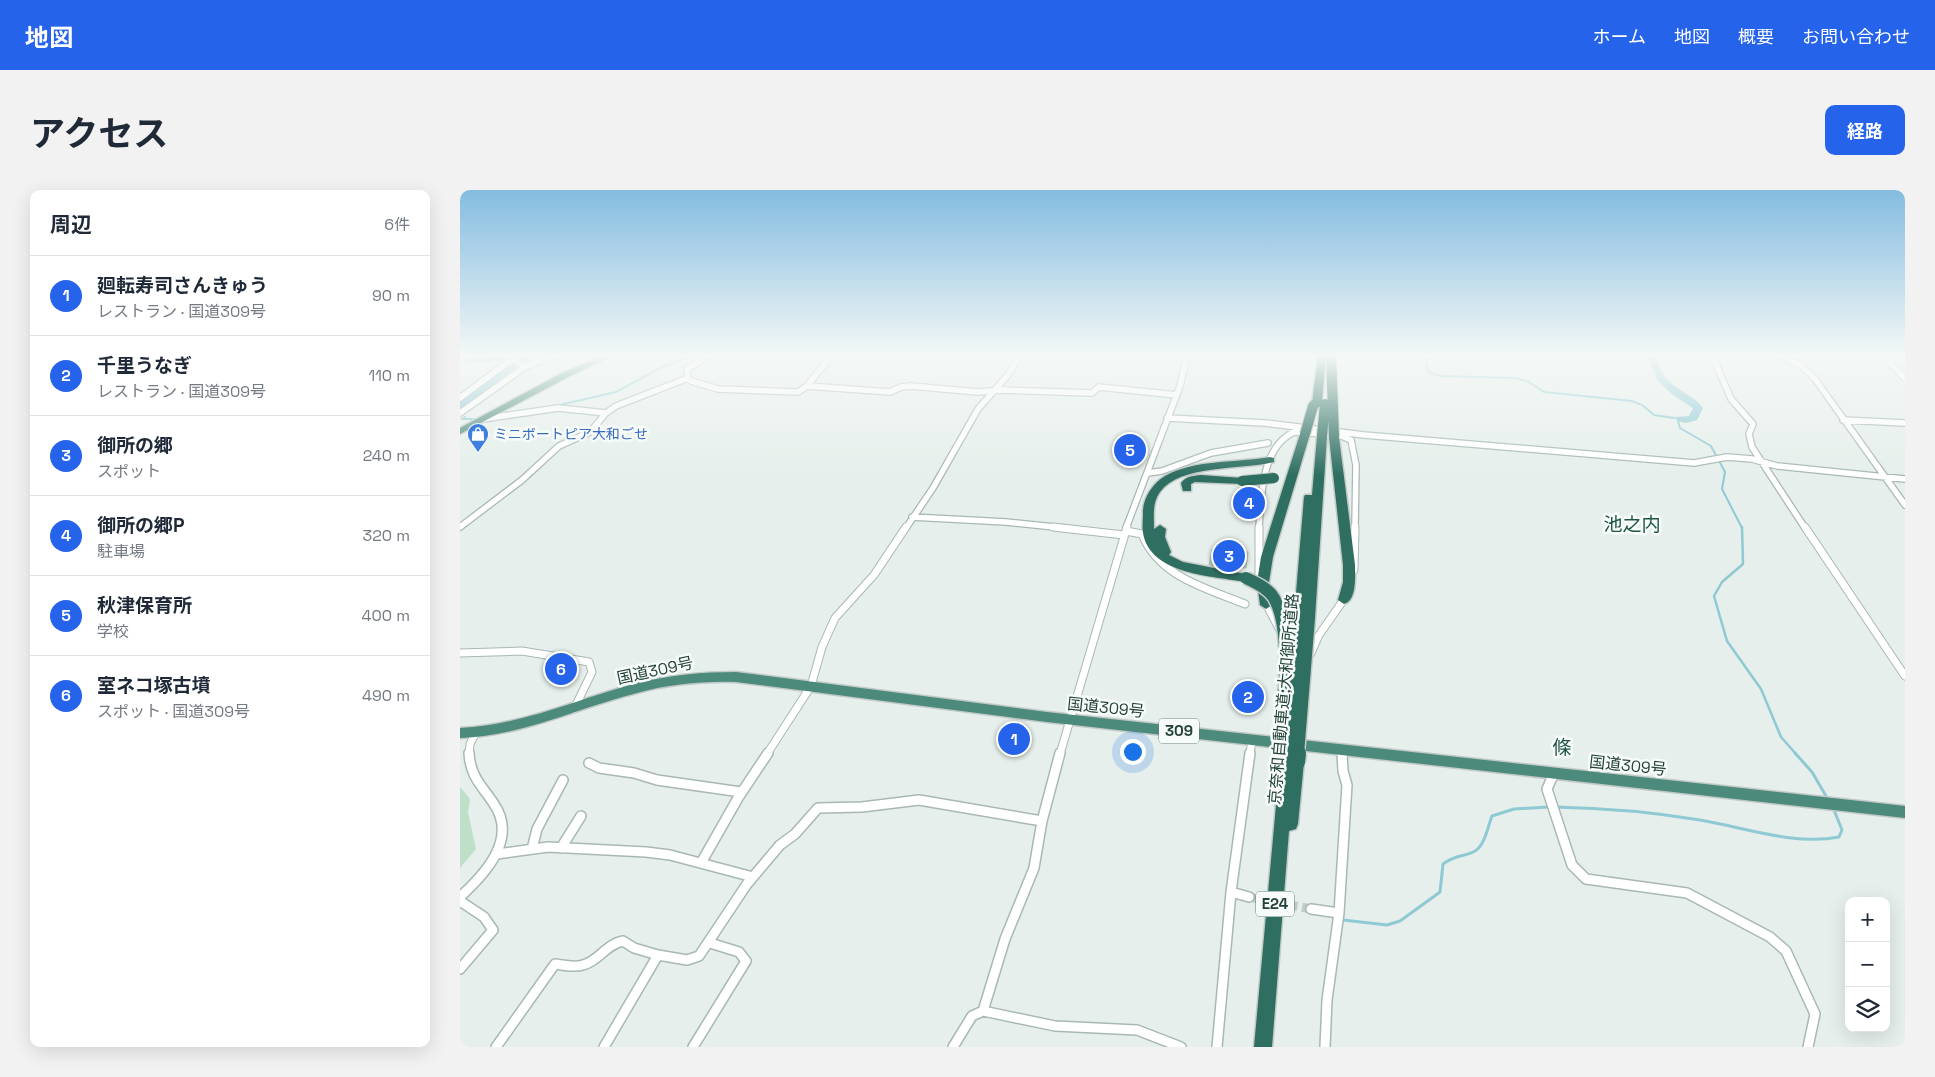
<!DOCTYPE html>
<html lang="ja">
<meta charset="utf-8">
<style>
body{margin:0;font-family:"Space Grotesk","Noto Sans JP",sans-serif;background:#f2f2f3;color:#1f2937}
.controls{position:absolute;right:15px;bottom:15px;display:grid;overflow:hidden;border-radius:10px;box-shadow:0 5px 20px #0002}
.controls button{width:45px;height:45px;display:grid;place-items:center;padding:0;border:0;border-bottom:1px solid #e0e1e3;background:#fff;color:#1f2937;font:25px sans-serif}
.you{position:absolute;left:672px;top:561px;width:18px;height:18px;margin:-12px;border:4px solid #fff;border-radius:50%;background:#1a73e8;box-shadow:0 0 0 8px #1a73e833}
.badge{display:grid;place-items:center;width:32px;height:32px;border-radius:50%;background:#2563eb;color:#fff;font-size:16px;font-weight:700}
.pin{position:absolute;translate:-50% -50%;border:2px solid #fff;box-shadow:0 1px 5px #0006}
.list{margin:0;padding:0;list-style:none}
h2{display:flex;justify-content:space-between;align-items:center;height:65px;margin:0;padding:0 20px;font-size:21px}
h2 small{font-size:16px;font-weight:400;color:#747a83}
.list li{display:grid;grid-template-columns:32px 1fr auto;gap:15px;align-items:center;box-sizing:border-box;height:80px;padding:0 20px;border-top:1px solid #e0e1e3}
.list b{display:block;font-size:19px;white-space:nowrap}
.list p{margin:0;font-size:16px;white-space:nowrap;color:#747a83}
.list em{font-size:16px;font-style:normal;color:#747a83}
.icon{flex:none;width:28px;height:28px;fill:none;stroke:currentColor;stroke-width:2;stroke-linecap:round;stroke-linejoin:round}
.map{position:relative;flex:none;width:1445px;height:857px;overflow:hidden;border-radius:10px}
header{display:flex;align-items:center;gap:30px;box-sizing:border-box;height:70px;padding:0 25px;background:#2563eb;color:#fff}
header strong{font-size:24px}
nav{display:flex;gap:28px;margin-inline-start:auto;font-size:18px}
.intro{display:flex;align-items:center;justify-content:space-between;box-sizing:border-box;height:120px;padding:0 30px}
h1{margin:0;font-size:35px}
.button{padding:12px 22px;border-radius:10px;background:#2563eb;color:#fff;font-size:18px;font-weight:700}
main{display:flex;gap:30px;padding:0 30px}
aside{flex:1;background:#fff;border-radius:10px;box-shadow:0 5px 20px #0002}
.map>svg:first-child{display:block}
</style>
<header>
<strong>地図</strong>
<nav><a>ホーム</a><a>地図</a><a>概要</a><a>お問い合わせ</a></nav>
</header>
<div class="intro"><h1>アクセス</h1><a class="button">経路</a></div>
<main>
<aside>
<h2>周辺<small>6件</small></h2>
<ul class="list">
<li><span class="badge">1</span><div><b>廻転寿司さんきゅう</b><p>レストラン · 国道309号</p></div><em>90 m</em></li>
<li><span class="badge">2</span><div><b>千里うなぎ</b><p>レストラン · 国道309号</p></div><em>110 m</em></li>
<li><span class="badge">3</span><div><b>御所の郷</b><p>スポット</p></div><em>240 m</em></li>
<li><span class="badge">4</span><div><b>御所の郷P</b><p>駐車場</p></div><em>320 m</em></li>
<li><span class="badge">5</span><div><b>秋津保育所</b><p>学校</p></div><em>400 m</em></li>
<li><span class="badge">6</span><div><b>室ネコ塚古墳</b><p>スポット · 国道309号</p></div><em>490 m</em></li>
</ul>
</aside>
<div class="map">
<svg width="1445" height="857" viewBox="0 0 1445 857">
<rect width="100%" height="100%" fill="#e6efeb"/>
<path fill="#bfe0c8" d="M 0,597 L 10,609 L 8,622 L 16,659 L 0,678 Z"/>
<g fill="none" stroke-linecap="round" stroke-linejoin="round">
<path stroke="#8ec9d4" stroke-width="2" d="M 969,165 L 966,178 L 969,182 L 980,186 L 1056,188 L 1069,192 L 1084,202 L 1172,211 L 1182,215 L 1194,225 L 1221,229 L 1218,231 L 1220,238 L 1251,256 L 1265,282 L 1262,299 L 1282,338
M 95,216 L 156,202 L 202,177 L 233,165
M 5,227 L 2,229 L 14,229"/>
<path stroke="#8ec9d4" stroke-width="2.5" d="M 1282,337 L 1283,374 L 1262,392 L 1254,406 L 1267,451 L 1301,499 L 1321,547 L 1336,564"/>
<path stroke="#8ec9d4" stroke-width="3" d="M 1335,563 L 1352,582 L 1366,606
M 1095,617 C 1144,618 1192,622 1240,630 C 1283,637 1335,656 1379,647 L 1382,640 L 1374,620
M 883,730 L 927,735 L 940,731 L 980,702 L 983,674 C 996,664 1005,667 1015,661 C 1025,655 1028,636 1032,626 L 1054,619 L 1089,617"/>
<path fill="#8ec9d4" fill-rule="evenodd" d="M 47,165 L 74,165 L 0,219 L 0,211 L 59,168 L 44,171 L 0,173 L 0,167 Z
M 1186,165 L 1195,165 C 1200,171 1199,181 1205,187 C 1215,200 1234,205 1243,218 L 1237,230 L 1226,233 L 1217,231 L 1217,227 L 1229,226 L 1233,218 L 1213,205 L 1198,191 Z"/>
</g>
<path fill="#bbcac4" stroke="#b8c9c2" d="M 752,359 L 788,362 L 786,378 L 749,375 Z"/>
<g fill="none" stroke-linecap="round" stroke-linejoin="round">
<path stroke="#bfccc8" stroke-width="9" stroke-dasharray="9 4.5" stroke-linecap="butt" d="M 789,707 L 851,719"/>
<g stroke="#a8b8b2" stroke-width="8">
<path id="minor-far2" d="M 47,165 L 65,177
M 250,165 L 227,179 L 228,188 L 231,191 L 258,199 L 338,202 L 347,196 L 372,165
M 1252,165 L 1271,209 L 1293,234 L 1289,244 L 1292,257 L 1345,338
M 1320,165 L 1342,176 L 1355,189 L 1445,315
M 0,166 L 26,165
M 347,196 L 430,202 L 441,197 L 451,196 L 518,202 L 543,200 L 632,203 L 639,197 L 717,205
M 0,208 L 52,169
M 0,223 L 65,177 L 95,165
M 707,228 L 805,233 L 904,245 L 1234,273 L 1267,267 L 1292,269 L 1317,276 L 1445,289
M 23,229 L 98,218 L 146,223
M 1383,230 L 1445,233
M 688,283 L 702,281 L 751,263 L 808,253
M 452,327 L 546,332 L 604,338
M 0,337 L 62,290 L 99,256 L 130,242 L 146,223 L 156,216 L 228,188
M 446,338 L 473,298 L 518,219 L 548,185 L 560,165
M 666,338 L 720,196 L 727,165
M 799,338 C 801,308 801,257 834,242 L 879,245 L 891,250 L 896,275 L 895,338"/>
</g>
<g stroke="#a8b8b2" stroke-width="9">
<path id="minor-far1" d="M 593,337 L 664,345
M 799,337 L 799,395
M 1345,337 L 1445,486
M 666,341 L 682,344 C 699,387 746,398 785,414
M 894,380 L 895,337
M 804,410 L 821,442
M 0,463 L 62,461 L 129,472 L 132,482 L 114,519
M 851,463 L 859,445 L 887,405
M 882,560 L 882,564
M 9,564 L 10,554 L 15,544
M 307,564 L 351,496 L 362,457 L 375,428 L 414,385 L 446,337
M 600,564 L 667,337
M 790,564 L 792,550"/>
</g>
<g stroke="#a8b8b2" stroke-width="12">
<path id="minor" d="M 129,573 L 139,578 L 174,583 L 197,590 L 281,602
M 1094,583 L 1087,599 L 1112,675 L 1126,689 L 1227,703 L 1310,747 L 1326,761 L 1355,824 L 1348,857
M 101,658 L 121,626
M 72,659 L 77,639 L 103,590
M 37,664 L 88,657 L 186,662 L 210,665 L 293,687
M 241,673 L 278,608 L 308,563
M 771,702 L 789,707
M 0,707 C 25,684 58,649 34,614 C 22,596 10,586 9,563
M 0,711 L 24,727 L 33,740 L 0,779
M 851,719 L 879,723
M 523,821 L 545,749 L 574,678 L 582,631 L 600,563
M 36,857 L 95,774 C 104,775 114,778 123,775 C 139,771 146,754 163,751 L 174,758 L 198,765
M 144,857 L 198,765 L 227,770 L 239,766 L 287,694 L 320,655 L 335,644 L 358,618 L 402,617 L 459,610 L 582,631
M 233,857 L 286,771 L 279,762 L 250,753
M 493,857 L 512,826 L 523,821 L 595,836 L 677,840 L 721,857
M 757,857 L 771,702 L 790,563
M 865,857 L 867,810 L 879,723 L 887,595 L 883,581 L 882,563"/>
</g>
<g stroke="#a4bbb3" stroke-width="2">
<path id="secondary" d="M 1420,165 L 1426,165 L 1445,184 L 1445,190 L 1442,190 Z"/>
</g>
<g stroke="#c2cac8" stroke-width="3">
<path id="trunk" d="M 145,165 L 154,165 L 108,187 L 0,244 L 0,238 L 102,183 Z
M 276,482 L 587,522 L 1445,616 L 1445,628 L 587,532 L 276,492 C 242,491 210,494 177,503 C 117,518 63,546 0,548 L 0,538 C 63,535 117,509 177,493 C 210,485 243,482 276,482 Z"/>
</g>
<g stroke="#c2cac8" stroke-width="3">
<path id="motorway" d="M 858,165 L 866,165 L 862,212 L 857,215 L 852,212 Z
M 845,241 L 850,244 L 813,367 L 809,392 L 812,415 L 806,419 L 800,415 L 797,392 L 801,367 L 840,244 Z
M 862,243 L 867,246 L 855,428 L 849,432 L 836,430 L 834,427 L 844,307 L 845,305 L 852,305 L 857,246 Z
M 874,244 L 879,247 L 895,375 C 895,386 897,411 884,414 L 878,410 L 883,392 L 883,375 L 869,247 Z
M 810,267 L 814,268 L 814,272 C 783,280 720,274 700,302 C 692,313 694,326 694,339 L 700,335 L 706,339 L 705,347 L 711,362 L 709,365 L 723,372 L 790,385 L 792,388 L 790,391 L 786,392 C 753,386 690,385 683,343 C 682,337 683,330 683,324 C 682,309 693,293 705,286 C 735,269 777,273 810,267 Z
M 741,285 L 782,288 L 787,291 L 782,294 L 735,292 L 731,294 L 731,301 L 723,301 L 721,293 C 726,286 733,286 741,285 Z
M 827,565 L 842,568 L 844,572 L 838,634 L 836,639 L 829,641 L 812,857 L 794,857 L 820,571 L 822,567 Z"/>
</g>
<use href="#minor-far2" stroke="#fff" stroke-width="5.5"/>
<use href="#minor-far1" stroke="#fff" stroke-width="7"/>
<use href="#minor" stroke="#fff" stroke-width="9"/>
<use href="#secondary" fill="#fff" fill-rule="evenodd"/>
<use href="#trunk" fill="#4c8a7c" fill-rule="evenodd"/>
<use href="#motorway" fill="#2f6f62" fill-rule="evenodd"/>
<g stroke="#c2cac8" stroke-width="12" stroke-linecap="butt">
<path id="motorway-bridge-far2" d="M 871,165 L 874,247
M 845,244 L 853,216 L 857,212
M 862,246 L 865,214
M 782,291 L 814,288"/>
</g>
<g stroke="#c2cac8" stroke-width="15" stroke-linecap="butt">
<path id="motorway-bridge-far1" d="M 786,388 C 796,393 808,398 814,408 C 834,442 822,524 820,564
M 828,564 L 840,427
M 838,564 L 849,428"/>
</g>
<g stroke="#c2cac8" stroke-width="19" stroke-linecap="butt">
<path id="motorway-bridge" d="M 828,568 L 828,563
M 820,570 L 820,563
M 837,572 L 838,563"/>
</g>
<use href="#motorway-bridge-far2" stroke="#2f6f62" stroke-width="10"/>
<use href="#motorway-bridge-far1" stroke="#2f6f62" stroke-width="12"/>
<use href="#motorway-bridge" stroke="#2f6f62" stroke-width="16"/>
</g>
<linearGradient id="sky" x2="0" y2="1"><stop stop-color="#84bce0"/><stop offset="0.58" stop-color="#f4f8f6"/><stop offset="1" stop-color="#f4f8f6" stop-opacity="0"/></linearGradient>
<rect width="1445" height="285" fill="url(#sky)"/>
<defs>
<g id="shop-pin" transform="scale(1.125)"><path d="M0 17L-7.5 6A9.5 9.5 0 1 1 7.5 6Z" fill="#3f7fe0" stroke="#f7fbf9"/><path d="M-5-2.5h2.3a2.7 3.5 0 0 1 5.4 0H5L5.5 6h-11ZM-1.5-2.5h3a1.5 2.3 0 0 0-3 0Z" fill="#fff"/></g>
</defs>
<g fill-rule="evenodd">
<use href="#shop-pin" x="18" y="244"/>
</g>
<g text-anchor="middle" stroke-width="5" stroke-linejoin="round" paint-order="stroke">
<g font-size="14" fill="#366cbe" stroke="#f7fbf9" text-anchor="start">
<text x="34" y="249">ミニボートピア大和ごせ</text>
</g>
<g fill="#f7fbf9" stroke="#637a73" stroke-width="1">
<rect x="699" y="528.5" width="40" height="25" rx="4"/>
<rect x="796" y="701.5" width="38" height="25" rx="4"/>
</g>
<g font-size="15" font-weight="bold" fill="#24423a">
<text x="719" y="546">309</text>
<text x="815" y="719">E24</text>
</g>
<g font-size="16" fill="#24423a" stroke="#f7fbf9">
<text transform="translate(195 480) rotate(-12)" y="6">国道309号</text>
<text transform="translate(823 509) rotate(-85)" y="6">京奈和自動車道;大和御所道路</text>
<text transform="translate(646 517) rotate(6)" y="6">国道309号</text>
<text transform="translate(1168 575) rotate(6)" y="6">国道309号</text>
</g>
<g font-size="19" fill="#1f5548" stroke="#f7fbf9">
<text x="1172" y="341">池之内</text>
<text x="1102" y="564">條</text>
</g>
</g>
</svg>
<div class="controls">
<button>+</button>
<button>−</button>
<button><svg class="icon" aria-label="layers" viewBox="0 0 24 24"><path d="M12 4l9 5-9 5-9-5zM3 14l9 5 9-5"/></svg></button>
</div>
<div class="you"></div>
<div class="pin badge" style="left:554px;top:549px">1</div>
<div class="pin badge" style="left:788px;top:507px">2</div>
<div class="pin badge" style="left:769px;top:366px">3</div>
<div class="pin badge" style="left:789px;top:313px">4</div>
<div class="pin badge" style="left:670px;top:260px">5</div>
<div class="pin badge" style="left:101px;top:479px">6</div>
</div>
</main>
